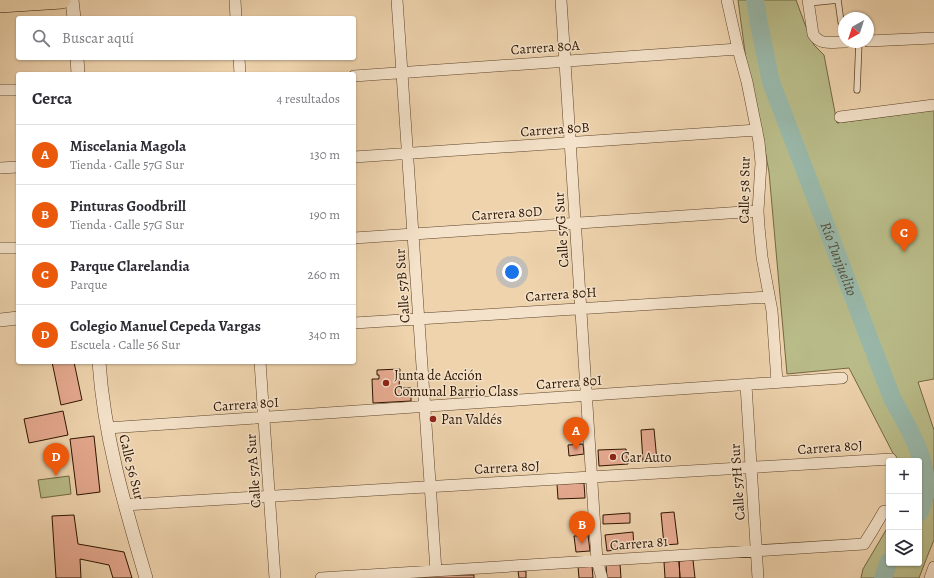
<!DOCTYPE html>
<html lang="es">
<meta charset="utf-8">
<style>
body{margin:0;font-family:Alegreya,serif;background:#f2f2f3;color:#2b2b33}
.controls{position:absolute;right:12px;bottom:12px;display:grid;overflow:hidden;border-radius:4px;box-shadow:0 1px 3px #0004}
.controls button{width:36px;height:36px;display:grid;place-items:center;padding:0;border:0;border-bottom:1px solid #e1e1e2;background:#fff;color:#2b2b33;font:20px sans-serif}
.compass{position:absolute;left:838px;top:12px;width:36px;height:36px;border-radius:50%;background:#fff;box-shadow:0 1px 3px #0004;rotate:219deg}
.you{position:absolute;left:512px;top:272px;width:14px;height:14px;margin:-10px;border:3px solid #fff;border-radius:50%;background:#1a73e8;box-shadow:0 0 0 6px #1a73e833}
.badge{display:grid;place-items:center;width:26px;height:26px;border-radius:50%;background:#ea580c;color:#fff;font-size:13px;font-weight:700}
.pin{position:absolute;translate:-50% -33px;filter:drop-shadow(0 1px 2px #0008)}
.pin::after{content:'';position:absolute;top:21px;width:14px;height:12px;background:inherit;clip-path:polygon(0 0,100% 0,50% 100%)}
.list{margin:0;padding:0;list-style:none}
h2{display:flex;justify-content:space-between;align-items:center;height:52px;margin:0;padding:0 16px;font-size:17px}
h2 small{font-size:13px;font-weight:400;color:#7c7c81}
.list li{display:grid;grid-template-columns:26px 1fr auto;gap:12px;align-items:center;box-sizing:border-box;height:60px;padding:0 16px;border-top:1px solid #e1e1e2}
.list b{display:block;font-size:15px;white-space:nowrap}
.list p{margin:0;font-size:13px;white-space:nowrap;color:#7c7c81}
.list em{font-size:13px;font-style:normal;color:#7c7c81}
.icon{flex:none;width:22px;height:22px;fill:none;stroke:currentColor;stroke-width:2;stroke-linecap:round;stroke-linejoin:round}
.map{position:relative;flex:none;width:934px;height:578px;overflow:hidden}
.search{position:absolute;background:#fff;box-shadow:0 1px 3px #0004;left:16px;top:16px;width:340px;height:44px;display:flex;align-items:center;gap:10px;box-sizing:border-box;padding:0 14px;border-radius:4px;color:#7c7c81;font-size:15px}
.panel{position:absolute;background:#fff;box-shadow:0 1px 3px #0004;left:16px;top:72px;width:340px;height:292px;border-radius:4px}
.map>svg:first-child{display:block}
</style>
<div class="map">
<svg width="934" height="578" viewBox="0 0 934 578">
<rect width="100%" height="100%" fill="#eed3ad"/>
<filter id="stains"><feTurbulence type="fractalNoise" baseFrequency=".005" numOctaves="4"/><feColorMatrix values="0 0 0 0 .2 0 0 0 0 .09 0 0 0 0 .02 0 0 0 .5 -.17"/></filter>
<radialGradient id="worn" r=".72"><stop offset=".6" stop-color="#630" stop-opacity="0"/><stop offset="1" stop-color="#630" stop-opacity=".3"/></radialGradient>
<path fill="#b9bc89" stroke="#736844" d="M 738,0 L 796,0 L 806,27 L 814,45 L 824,55 L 837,123 L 934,110 L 934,379 L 918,382 L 934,430 L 934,540 L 929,552 L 919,578 L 861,578 L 863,569 L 889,525 L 889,563 L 919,563 L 919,461 L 897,461 L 849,368 L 787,374 L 769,172 L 761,128 L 749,82 Z
M 69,476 L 71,494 L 41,498 L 38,480 Z"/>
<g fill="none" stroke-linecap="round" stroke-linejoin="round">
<g stroke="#99b8aa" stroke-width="18">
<path id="s1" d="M 755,0 L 759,24 L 771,82 L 892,398 C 907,426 927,456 926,489 C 926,495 922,507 919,513"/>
<path d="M 883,578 L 889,561"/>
</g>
</g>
<path fill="#e5a98f" stroke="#2d1500" d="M 52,362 L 74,362 L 82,400 L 61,405 Z
M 400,369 L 399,388 L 411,388 L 411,401 L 373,403 L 372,379 L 379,379 L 379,375 L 377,375 L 377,370 Z
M 63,411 L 68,435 L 29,443 L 24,419 Z
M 654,429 L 657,461 L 643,462 L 641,430 Z
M 94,436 L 100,492 L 77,495 L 70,439 Z
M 583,444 L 584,454 L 569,456 L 568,445 Z
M 626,449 L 628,464 L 599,466 L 598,450 Z
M 584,483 L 585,498 L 558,499 L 557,484 Z
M 674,512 L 678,544 L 664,545 L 661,513 Z
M 630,513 L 630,523 L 603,524 L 603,515 Z
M 74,515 L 78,544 L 124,552 L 132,578 L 113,578 L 109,565 L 80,559 L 81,578 L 56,578 L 52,516 Z
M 633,532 L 634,548 L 607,551 L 605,535 Z
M 588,535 L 590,551 L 576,552 L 574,536 Z
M 693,560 L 695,578 L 680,578 L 679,561 Z
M 679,561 L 680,578 L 665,578 L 664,562 Z
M 620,564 L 621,578 L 607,578 L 606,565 Z
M 578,566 L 592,566 L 593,578 L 579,578 Z
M 518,571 L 526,571 L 526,578 L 519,578 Z
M 447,575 L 474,575 L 474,578 L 408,578 Z"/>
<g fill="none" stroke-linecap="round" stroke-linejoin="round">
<g stroke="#5d442b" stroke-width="7">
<path id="service" d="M 808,3 L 838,0 L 841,22
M 857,90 L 859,42"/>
</g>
<g stroke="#5d442b" stroke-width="12">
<path id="minor" d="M 235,0 L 236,18
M 397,0 L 436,571
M 561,0 L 597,561 L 602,578
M 727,0 L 738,49 L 747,82 L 759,142 L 761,163 L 758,211 L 759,227 L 762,257 L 772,311 L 777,382
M 808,0 L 813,34 C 820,46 833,42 845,42
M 868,41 L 934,38
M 239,58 L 240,74
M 354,76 L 738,49
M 0,90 L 18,90
M 840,117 L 934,105
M 354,157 L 757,130
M 0,168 L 18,167
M 354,238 L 758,211
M 0,248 L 18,248
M 354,323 L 769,297
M 260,362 L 275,578
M 746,385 L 758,578
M 107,428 L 842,378
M 125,505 L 891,459
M 321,578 L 864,544 L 874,528 L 884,511
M 930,578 L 934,567"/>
</g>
<g stroke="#5d442b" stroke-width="14">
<path id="tertiary" d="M 72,0 L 74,18
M 77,58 L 78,74
M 0,320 L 18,318
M 99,362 C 104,437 125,507 146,578"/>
</g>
<g stroke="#2d1500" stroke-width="18">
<path id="primary" d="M 0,4 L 62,0"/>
</g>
<use href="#service" stroke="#f4e2ca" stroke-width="5.5"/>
<use href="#minor" stroke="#f4e2ca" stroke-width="11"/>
<use href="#tertiary" stroke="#f4e2ca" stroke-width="13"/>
<use href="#primary" stroke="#eed3ad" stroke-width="17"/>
</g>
<g fill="#8f2418" stroke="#f4e2ca" stroke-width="1.5">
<circle cx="386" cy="383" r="4"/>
<circle cx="433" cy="419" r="4"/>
<circle cx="613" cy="457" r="4"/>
</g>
<g text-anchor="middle" stroke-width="3" stroke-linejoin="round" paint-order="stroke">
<g font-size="14" fill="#2d1500" stroke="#f4e2ca">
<text transform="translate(545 47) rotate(-4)" y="5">Carrera 80A</text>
<text transform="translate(555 129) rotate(-4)" y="5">Carrera 80B</text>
<text transform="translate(744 190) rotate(-89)" y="5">Calle 58 Sur</text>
<text transform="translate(507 213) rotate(-4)" y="5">Carrera 80D</text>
<text transform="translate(561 230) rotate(-94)" y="5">Calle 57G Sur</text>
<text transform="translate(402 286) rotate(-94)" y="5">Calle 57B Sur</text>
<text transform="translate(561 294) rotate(-4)" y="5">Carrera 80H</text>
<text transform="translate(569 382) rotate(-4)" y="5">Carrera 80I</text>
<text transform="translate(246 404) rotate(-4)" y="5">Carrera 80I</text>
<text transform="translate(830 447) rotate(-4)" y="5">Carrera 80J</text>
<text transform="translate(132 467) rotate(76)" y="5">Calle 56 Sur</text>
<text transform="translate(507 467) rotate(-3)" y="5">Carrera 80J</text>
<text transform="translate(253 471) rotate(-94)" y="5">Calle 57A Sur</text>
<text transform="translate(737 482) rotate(-94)" y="5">Calle 57H Sur</text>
<text transform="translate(639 543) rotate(-4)" y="5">Carrera 81</text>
</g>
<g font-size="14" fill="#2d1500" stroke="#f4e2ca" text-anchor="start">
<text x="394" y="380">Junta de Acción<tspan x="394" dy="16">Comunal Barrio Class</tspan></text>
<text x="441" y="424">Pan Valdés</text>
<text x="621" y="462">Car Auto</text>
</g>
<g font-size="15" font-style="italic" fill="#534e3c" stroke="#f4e2ca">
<text dy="5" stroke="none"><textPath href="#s1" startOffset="273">Río Tunjuelito</textPath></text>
</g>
</g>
<rect width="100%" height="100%" filter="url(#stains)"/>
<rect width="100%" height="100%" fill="url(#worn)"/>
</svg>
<div class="controls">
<button>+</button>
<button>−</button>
<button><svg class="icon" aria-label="layers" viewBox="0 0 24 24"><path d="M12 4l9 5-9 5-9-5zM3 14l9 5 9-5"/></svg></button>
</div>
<svg class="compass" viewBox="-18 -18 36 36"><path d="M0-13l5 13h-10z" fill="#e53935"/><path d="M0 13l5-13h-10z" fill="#7c7c81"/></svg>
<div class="you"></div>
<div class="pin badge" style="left:576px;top:450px">A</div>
<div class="pin badge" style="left:582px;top:544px">B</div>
<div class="pin badge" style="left:904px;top:252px">C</div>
<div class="pin badge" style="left:56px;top:476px">D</div>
<div class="search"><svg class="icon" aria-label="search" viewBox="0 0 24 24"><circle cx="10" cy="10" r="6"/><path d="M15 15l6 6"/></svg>Buscar aquí</div>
<section class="panel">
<h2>Cerca<small>4 resultados</small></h2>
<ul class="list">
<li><span class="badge">A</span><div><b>Miscelania Magola</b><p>Tienda · Calle 57G Sur</p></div><em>130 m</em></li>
<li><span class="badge">B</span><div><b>Pinturas Goodbrill</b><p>Tienda · Calle 57G Sur</p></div><em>190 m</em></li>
<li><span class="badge">C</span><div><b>Parque Clarelandia</b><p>Parque</p></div><em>260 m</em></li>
<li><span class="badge">D</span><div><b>Colegio Manuel Cepeda Vargas</b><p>Escuela · Calle 56 Sur</p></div><em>340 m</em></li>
</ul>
</section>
</div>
